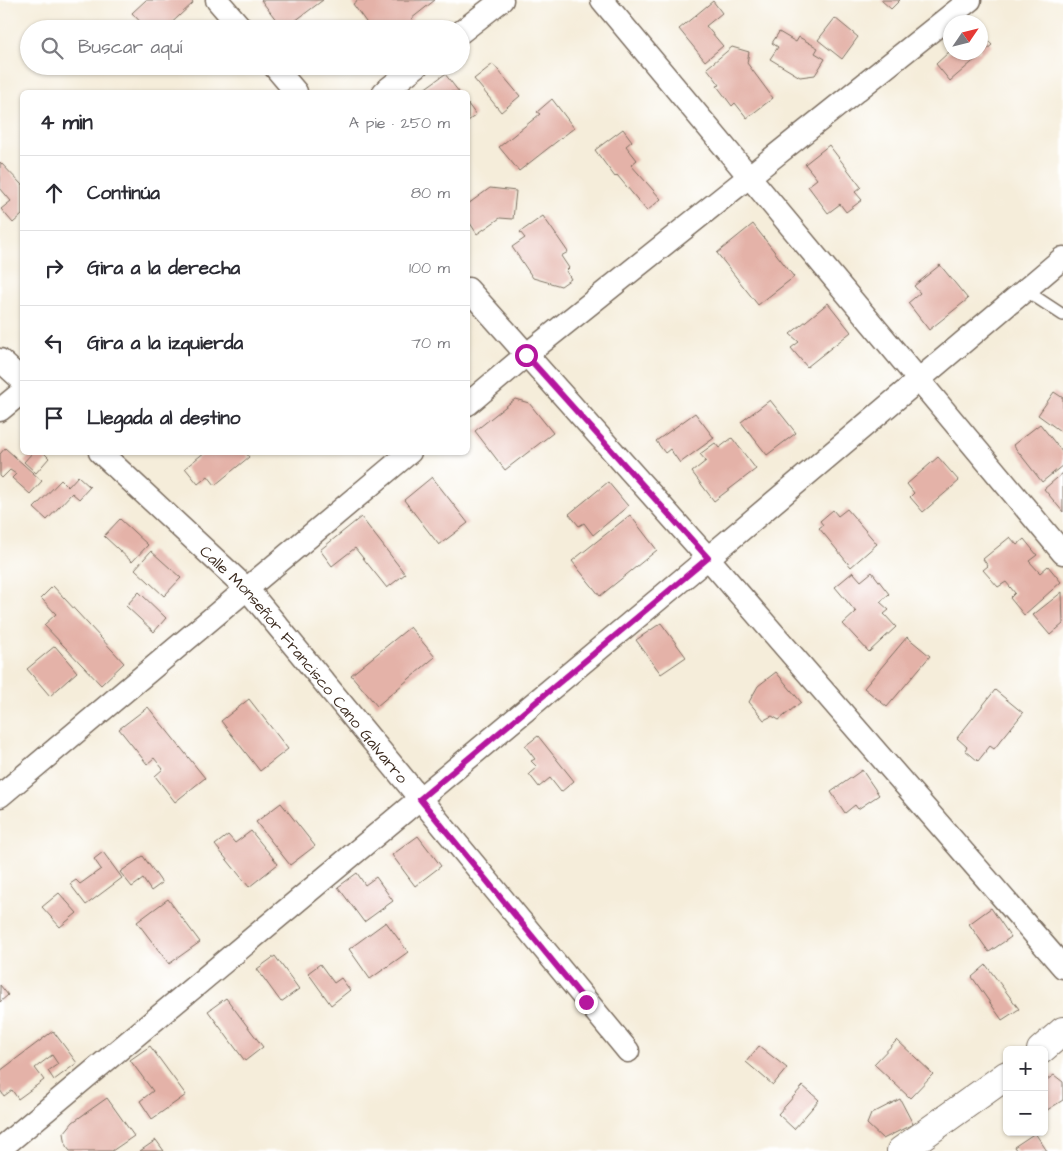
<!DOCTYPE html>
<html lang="es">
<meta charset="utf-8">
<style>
body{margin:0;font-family:"Architects Daughter",sans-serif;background:#f7f7f7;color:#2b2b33}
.controls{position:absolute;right:15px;bottom:15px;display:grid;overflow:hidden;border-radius:8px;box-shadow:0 1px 4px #0004}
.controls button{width:45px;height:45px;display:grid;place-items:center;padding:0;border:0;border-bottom:1px solid #e1e1e2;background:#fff;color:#2b2b33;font:25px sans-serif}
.compass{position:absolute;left:943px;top:15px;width:45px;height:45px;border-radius:50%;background:#fff;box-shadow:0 1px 4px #0004;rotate:55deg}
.stop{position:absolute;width:15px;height:15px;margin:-11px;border:4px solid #b5179e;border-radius:50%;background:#fff}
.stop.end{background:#b5179e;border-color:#fff;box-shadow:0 1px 5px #0008}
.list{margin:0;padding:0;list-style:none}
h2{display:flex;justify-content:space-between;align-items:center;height:65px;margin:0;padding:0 20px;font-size:21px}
h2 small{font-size:16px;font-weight:400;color:#7c7c81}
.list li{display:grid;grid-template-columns:32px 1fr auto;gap:15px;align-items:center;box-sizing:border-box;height:75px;padding:0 20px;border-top:1px solid #e1e1e2}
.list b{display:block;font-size:19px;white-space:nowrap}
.list em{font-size:16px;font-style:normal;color:#7c7c81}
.icon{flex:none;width:28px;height:28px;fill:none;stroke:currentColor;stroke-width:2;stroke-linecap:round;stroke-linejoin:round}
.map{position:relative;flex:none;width:1063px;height:1151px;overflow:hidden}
.search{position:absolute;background:#fff;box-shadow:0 1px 4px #0004;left:20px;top:20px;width:450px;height:55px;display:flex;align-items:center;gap:12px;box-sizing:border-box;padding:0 18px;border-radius:28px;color:#7c7c81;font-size:19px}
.panel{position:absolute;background:#fff;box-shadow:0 1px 4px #0004;left:20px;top:90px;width:450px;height:365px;border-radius:8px}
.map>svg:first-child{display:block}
</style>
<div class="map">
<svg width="1063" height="1151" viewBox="0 0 1063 1151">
<rect width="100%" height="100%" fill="#fff"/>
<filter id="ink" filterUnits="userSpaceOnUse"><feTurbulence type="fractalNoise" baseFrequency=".02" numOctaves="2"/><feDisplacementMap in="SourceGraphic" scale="10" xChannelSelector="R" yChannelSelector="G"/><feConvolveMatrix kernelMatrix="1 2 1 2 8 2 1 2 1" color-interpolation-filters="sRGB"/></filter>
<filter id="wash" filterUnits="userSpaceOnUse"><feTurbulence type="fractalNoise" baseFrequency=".0096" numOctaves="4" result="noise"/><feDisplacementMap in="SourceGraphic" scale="20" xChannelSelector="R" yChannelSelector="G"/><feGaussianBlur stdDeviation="1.12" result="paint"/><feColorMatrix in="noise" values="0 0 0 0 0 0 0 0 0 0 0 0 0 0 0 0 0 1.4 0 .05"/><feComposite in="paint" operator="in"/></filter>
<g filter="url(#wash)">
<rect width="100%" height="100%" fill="#f5edda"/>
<g id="blocks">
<path fill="#e4b2a8" d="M 146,0 L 191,0 L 193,3 L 165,29 L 147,29 L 132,13 Z
M 261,0 L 323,0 L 287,27 L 280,25 Z
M 358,0 L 435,0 L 411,19 L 413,21 L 403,29 L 371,29 L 353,4 Z
M 881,0 L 900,0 L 891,9 Z
M 713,1 L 722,13 L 706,26 L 723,46 L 705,61 L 679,29 Z
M 835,18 L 858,37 L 842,59 L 818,40 Z
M 779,32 L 796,42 L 799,37 L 818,48 L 815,53 L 825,59 L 815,75 L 800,77 L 770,59 L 778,47 L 772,43 Z
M 980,32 L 992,45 L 950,81 L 936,64 L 949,52 L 980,52 Z
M 732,47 L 749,52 L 747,63 L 773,98 L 747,118 L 735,103 L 732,106 L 717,86 L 720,85 L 707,68 Z
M 493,64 L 520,96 L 501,112 L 474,79 Z
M 445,74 L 459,92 L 420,92 Z
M 552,99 L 574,128 L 519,171 L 499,147 L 540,114 L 537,112 Z
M 468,104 L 476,115 L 468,121 Z
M 623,129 L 632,141 L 626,146 L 637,160 L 631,165 L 661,199 L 647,211 L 617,175 L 615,177 L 595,150 Z
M 829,145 L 861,187 L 855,192 L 862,200 L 846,212 L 840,204 L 828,213 L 808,186 L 817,179 L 805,164 Z
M 0,162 L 22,185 L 22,215 L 13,223 L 1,209 L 11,201 L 0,188 Z
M 490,188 L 516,191 L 513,219 L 500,218 L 477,234 L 468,220 L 468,204 Z
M 543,216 L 568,252 L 561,256 L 569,268 L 566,271 L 571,279 L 561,286 L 533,278 L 512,247 L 525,238 L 520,232 Z
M 753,224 L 794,277 L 758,305 L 717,253 Z
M 940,265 L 968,299 L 929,330 L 908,303 L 920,293 L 914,286 Z
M 828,303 L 851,332 L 807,367 L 791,348 L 799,342 L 790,334 Z
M 1054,392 L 1063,398 L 1063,433 L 1038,415 Z
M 515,399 L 529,403 L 553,433 L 505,470 L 475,431 Z
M 770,400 L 796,433 L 767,455 L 741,422 Z
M 695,413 L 714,438 L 680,463 L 670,449 L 665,453 L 656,441 Z
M 1040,424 L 1063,453 L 1063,465 L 1042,482 L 1013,445 Z
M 732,438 L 756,469 L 714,501 L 692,472 L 706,461 L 700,454 L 715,443 L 719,448 Z
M 5,448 L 42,481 L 30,494 L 12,478 L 16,474 L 10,470 L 2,478 L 0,476 L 0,454 Z
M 33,452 L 43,452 L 49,458 L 36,473 L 24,462 Z
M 205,452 L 245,452 L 249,457 L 215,485 L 208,476 L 198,484 L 185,468 Z
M 938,457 L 959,481 L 923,512 L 910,497 L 914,493 L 907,484 Z
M 1063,473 L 1063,512 L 1044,489 Z
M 78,476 L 90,487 L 79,499 L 72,493 L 47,520 L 34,508 L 61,480 L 68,487 Z
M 432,477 L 468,523 L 439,545 L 404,500 Z
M 608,482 L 628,506 L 593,535 L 584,523 L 579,526 L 569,514 Z
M 847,509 L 877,544 L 851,567 L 819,528 L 823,525 L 820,521 L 833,510 L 838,516 Z
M 630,515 L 657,550 L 600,596 L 572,561 Z
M 361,517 L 405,574 L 387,588 L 355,548 L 332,566 L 320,550 Z
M 120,519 L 148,545 L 132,562 L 104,536 Z
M 1010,537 L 1017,545 L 1024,539 L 1037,555 L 1029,561 L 1040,573 L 1048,566 L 1061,582 L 1024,615 L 1010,598 L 1015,593 L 1006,582 L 998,587 L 983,570 L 988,566 L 983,559 Z
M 151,551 L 181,578 L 164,596 L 135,569 Z
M 853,572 L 861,581 L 872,572 L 889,594 L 880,602 L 889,610 L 884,614 L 896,627 L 869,652 L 843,624 L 856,612 L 835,587 Z
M 53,586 L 124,663 L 101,685 L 44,625 L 56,614 L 41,598 Z
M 139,592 L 166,618 L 154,632 L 126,606 Z
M 1062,592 L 1063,624 L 1050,635 L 1033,615 Z
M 661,623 L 686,657 L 661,674 L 636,640 Z
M 410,627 L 435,657 L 377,706 L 351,675 Z
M 907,637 L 930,656 L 887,707 L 864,688 Z
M 55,646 L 77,672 L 50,696 L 27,669 Z
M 776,672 L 801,702 L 779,720 L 772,716 L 764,720 L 749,702 L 758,686 Z
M 995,690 L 1023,713 L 994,749 L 990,746 L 978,761 L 965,750 L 967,747 L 957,738 Z
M 249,699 L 288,749 L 260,771 L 221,721 Z
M 148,707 L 205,778 L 175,802 L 155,776 L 163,769 L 154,758 L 147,764 L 119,729 Z
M 538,736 L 574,781 L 561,792 L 550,778 L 539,787 L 529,774 L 537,767 L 531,761 L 535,759 L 525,746 Z
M 862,770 L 879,795 L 858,809 L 855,805 L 845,813 L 831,792 Z
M 281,803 L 315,846 L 290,865 L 256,822 Z
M 251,831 L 278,864 L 249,887 L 215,845 L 228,835 L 235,843 Z
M 418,836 L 441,866 L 415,886 L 392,855 Z
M 103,852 L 122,878 L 86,905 L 70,884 L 76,880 L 80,884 L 101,869 L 94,859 Z
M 143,856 L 162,883 L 151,891 L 143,879 L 132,887 L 120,872 Z
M 357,873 L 365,885 L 376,877 L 393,901 L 364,922 L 338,887 Z
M 59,893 L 77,913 L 60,927 L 42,907 Z
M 168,899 L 200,942 L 169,964 L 137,922 Z
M 991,908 L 1011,937 L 989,952 L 969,924 Z
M 386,922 L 408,952 L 370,979 L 349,949 Z
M 275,956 L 299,989 L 281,1002 L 257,969 Z
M 320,964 L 334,983 L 341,978 L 350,990 L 331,1005 L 308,973 Z
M 986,965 L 1019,1009 L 1002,1020 L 972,977 Z
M 0,985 L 8,995 L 0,1002 Z
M 226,998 L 263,1047 L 245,1061 L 208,1011 Z
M 53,1031 L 77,1063 L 54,1080 L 48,1071 L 58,1064 L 52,1055 L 35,1068 L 44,1080 L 18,1099 L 12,1090 L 4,1096 L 0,1090 L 0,1071 Z
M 897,1040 L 933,1074 L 910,1098 L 874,1064 Z
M 150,1046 L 186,1095 L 152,1119 L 140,1101 L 153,1091 L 130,1060 Z
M 759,1046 L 787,1068 L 773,1085 L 746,1062 Z
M 1054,1075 L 1063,1082 L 1063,1100 L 1044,1112 L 1044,1082 Z
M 803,1086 L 819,1100 L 794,1129 L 778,1114 Z
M 107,1098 L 134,1136 L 112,1151 L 70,1151 L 66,1146 L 64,1133 L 73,1122 Z
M 900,1099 L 913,1124 L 883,1139 L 867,1124 L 871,1114 Z
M 1035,1133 L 1047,1151 L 1017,1151 L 1014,1147 Z
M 156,1140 L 164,1151 L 140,1151 Z"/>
</g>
</g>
<g filter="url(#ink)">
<use href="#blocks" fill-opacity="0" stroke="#7c6e60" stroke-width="1"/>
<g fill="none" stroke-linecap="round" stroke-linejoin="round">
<g stroke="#7c6e60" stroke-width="14">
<path id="service" d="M 1025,290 L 1063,315"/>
</g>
<g stroke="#7c6e60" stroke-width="25">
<g id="minor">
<path d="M 217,0 L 242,29"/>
<path d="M 602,0 L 1063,553"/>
<path d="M 461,32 L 502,0"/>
<path d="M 274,66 L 296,92"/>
<path d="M 384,92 L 417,66"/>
<path d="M 468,289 L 708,558 L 1063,967"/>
<path d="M 0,360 L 22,380"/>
<path d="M 468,404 L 526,355 L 970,0"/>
<path d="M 0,410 L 22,392"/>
<path id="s1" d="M 100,452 L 248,590 L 628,1051"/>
<path d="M 0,796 L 410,452"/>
<path d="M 0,1149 L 708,558 L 1063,258"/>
</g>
</g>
<g stroke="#7c6e60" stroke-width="30">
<path id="secondary" d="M 1041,1050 L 1063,1031
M 901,1151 L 1007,1075"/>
</g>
<use href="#service" stroke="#fff" stroke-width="11"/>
<use href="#minor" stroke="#fff" stroke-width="22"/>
<use href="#secondary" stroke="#fff" stroke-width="28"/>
</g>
</g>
<g fill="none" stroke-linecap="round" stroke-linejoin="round" filter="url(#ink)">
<path stroke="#b5179e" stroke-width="6" d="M 526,355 L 708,558 L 420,799 L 586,1002"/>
</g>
<g text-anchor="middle" stroke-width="4" stroke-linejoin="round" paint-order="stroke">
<g font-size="16" fill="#3b2a1e" stroke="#fff">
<text dy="6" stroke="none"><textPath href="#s1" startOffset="295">Calle Monseñor Francisco Cano Galvarro</textPath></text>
</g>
</g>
</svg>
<div class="controls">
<button>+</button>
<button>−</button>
</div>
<svg class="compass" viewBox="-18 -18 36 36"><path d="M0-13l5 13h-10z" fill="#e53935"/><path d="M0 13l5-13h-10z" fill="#7c7c81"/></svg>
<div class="stop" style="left:526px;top:355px"></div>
<div class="stop end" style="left:586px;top:1002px"></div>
<div class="search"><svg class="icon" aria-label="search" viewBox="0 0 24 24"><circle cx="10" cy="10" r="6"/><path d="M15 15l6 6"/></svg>Buscar aquí</div>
<section class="panel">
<h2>4 min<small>A pie · 250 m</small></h2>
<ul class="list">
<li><svg class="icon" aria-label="ahead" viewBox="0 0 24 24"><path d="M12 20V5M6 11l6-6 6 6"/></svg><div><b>Continúa</b></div><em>80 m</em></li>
<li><svg class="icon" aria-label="right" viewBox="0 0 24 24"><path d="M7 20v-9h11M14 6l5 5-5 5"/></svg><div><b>Gira a la derecha</b></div><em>100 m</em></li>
<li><svg class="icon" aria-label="left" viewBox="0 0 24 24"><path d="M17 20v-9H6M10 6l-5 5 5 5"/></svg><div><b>Gira a la izquierda</b></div><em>70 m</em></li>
<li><svg class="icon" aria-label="arrive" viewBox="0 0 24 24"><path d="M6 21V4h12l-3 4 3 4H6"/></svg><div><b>Llegada al destino</b></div></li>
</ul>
</section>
</div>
